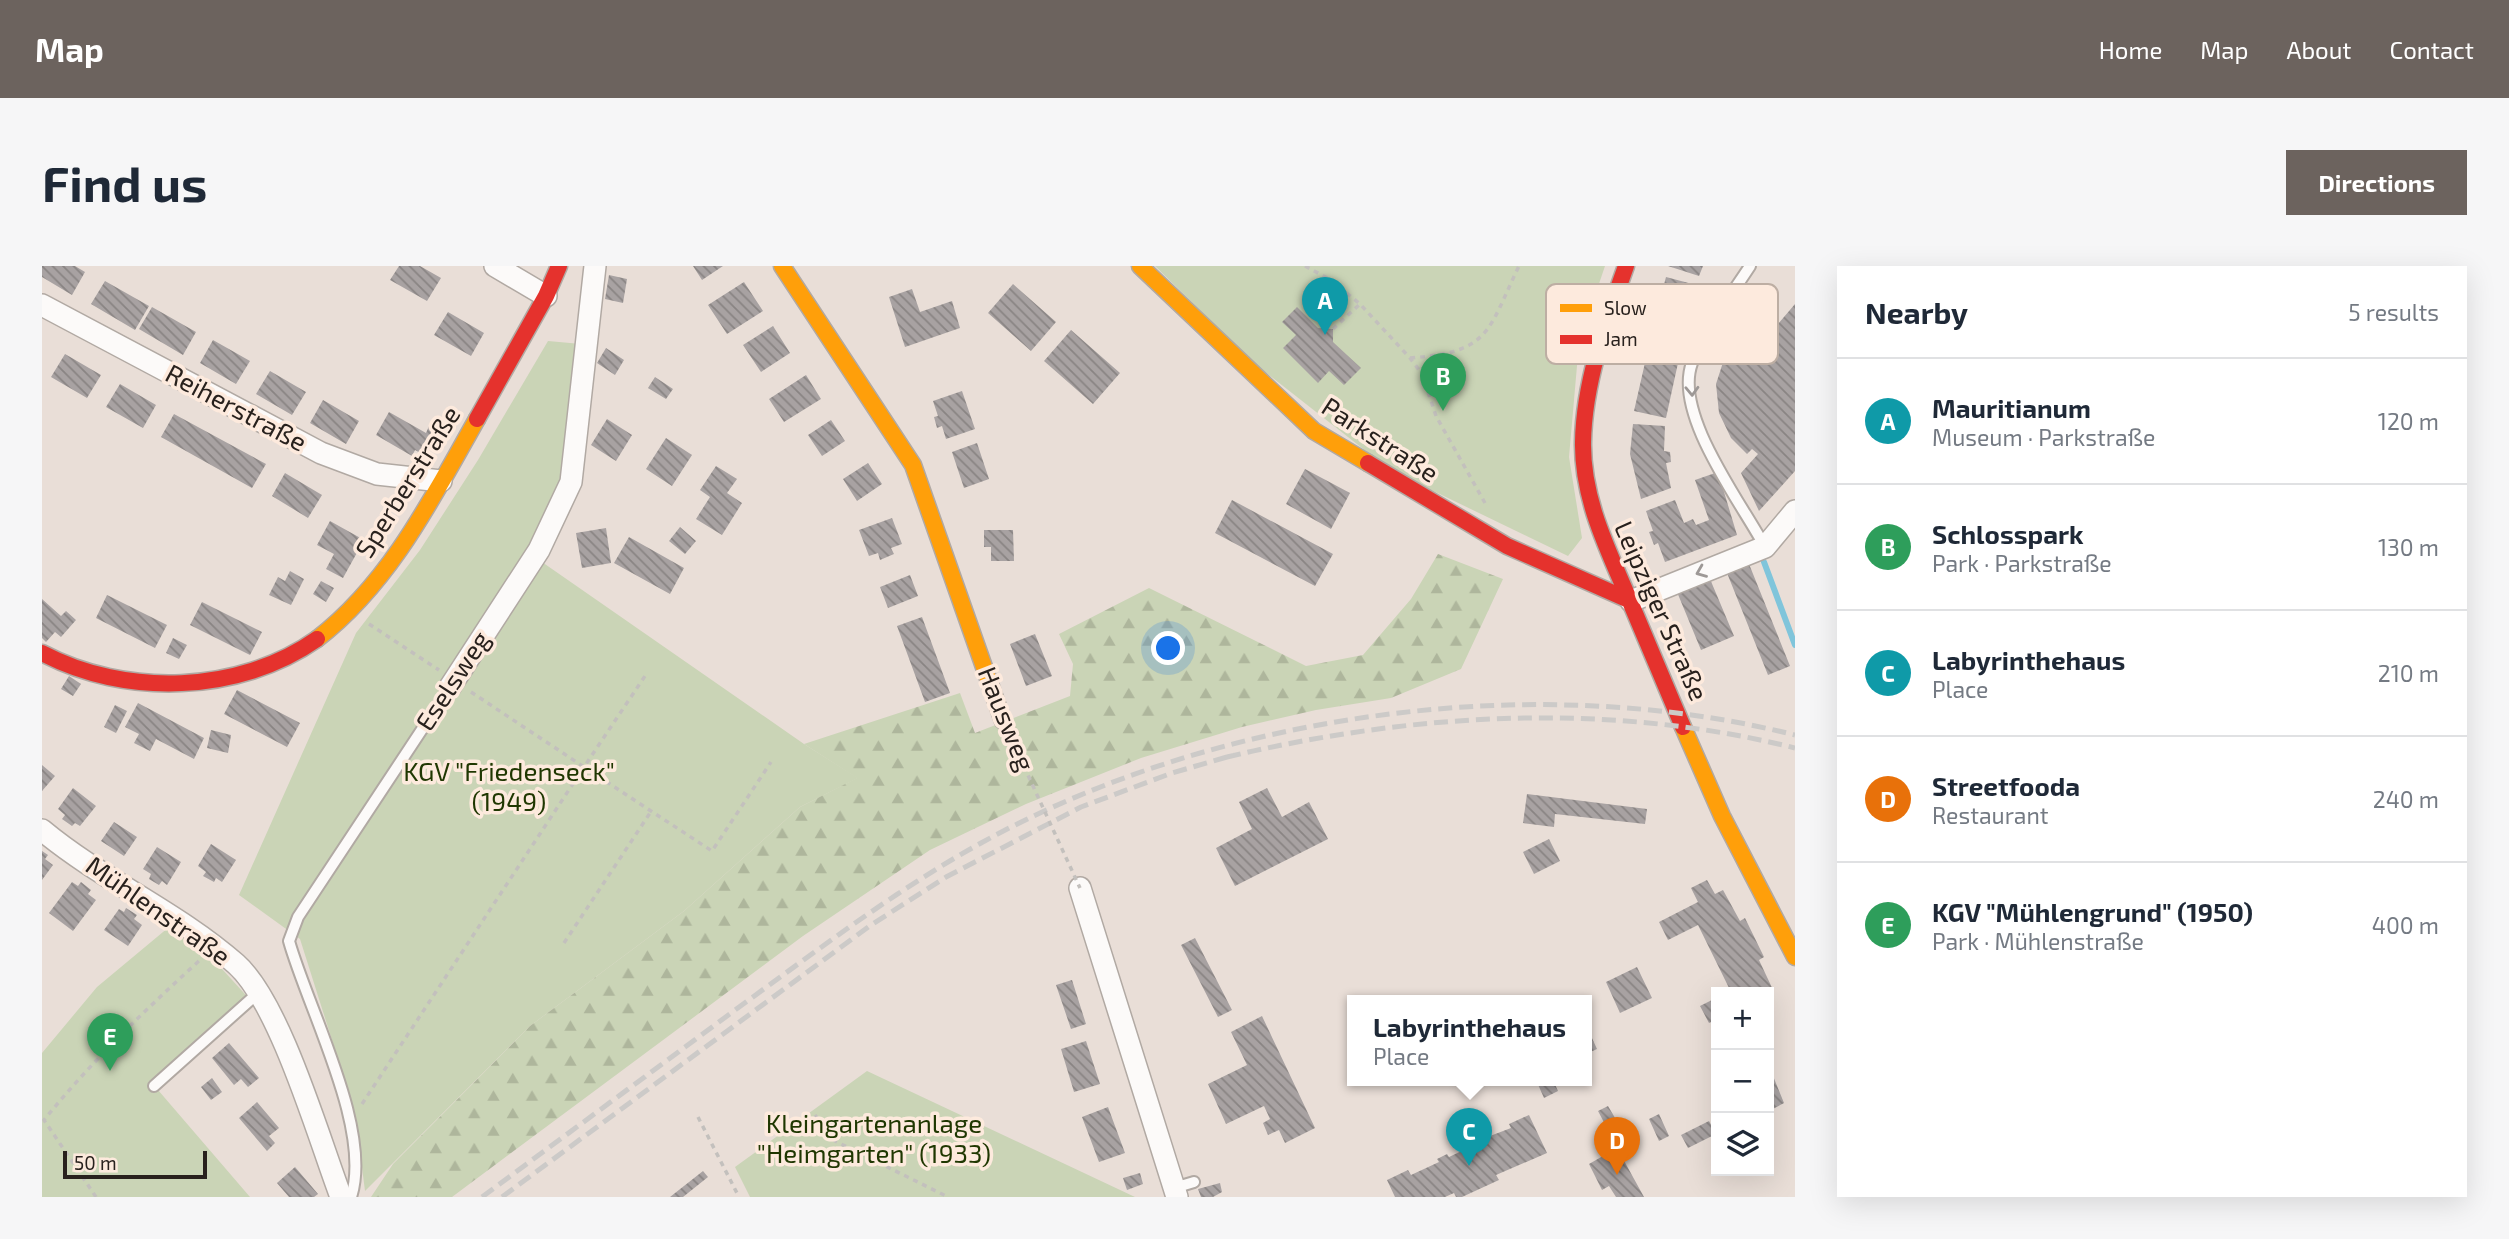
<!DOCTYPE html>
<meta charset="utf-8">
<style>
body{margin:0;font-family:"Exo 2",sans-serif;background:#f6f6f7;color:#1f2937}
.controls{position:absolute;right:21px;bottom:21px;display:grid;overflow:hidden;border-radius:0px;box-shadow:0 7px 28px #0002}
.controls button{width:63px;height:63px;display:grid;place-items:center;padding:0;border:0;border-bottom:2px solid #e0e1e3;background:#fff;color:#1f2937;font:35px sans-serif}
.scale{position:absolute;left:21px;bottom:18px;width:144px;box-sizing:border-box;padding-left:7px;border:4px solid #28211d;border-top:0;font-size:19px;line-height:24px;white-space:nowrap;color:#28211d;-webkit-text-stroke:5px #fdeadd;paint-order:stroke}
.you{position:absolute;left:1127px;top:383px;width:24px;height:24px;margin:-18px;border:5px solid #fff;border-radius:50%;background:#1a73e8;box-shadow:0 0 0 10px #1a73e833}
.badge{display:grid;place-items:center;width:46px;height:46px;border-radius:50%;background:#6c635e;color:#fff;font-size:23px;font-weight:700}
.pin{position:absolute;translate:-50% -58px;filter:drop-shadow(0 2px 4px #0008)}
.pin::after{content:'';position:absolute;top:37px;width:24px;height:21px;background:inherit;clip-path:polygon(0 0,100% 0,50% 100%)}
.popup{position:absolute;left:1305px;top:729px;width:245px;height:91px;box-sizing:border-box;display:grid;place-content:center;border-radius:0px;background:#fff;filter:drop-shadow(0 2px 5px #0005);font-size:23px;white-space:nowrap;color:#747a83}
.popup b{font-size:26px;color:#1f2937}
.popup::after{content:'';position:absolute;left:50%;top:100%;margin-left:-14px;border:14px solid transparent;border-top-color:#fff}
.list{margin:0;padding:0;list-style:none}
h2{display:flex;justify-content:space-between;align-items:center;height:91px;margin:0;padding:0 28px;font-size:30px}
h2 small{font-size:23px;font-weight:400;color:#747a83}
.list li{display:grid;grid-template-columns:46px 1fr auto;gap:21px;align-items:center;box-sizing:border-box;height:126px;padding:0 28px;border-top:2px solid #e0e1e3}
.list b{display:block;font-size:26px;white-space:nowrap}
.list p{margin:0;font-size:23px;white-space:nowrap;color:#747a83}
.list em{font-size:23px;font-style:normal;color:#747a83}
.icon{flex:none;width:38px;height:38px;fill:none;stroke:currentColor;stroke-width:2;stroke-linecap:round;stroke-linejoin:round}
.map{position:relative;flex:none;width:1753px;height:931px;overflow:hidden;border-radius:0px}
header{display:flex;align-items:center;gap:42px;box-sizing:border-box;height:98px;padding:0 35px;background:#6c635e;color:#fff}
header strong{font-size:33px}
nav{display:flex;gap:38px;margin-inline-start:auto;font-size:24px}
.intro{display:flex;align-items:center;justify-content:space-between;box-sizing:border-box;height:168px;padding:0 42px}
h1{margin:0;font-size:49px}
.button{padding:18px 32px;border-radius:0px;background:#6c635e;color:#fff;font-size:24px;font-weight:700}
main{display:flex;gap:42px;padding:0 42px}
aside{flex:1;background:#fff;border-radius:0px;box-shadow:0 7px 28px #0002}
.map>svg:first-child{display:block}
</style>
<header>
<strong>Map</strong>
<nav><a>Home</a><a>Map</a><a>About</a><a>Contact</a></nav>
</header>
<div class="intro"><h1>Find us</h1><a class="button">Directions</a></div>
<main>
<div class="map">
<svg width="1753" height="931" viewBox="0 0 1753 931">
<defs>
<pattern id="forest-firs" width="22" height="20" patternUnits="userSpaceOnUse" patternTransform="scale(1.75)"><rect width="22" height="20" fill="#cad4b6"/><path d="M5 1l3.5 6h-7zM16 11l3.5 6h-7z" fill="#aeb69c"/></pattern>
<pattern id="building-back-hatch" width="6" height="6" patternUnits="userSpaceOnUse" patternTransform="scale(1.75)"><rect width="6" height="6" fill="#a8a2a2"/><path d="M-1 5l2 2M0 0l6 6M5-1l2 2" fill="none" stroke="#898483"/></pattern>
</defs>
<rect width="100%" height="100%" fill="#e9ded7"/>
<path fill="#cad4b6" d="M 1113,0 L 1563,0 L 1537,77 L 1527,191 L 1540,272 L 1526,290 L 1348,204 L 1213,98 Z
M 506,75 L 539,78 L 518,223 L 487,287 L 762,478 L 816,512 L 758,541 L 642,645 L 488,760 L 323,925 L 315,862 L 302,812 L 258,673 L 197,629 L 314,367 L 378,284 L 436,194 Z
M 127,661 L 170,692 L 212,738 L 116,824 L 208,931 L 0,931 L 0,787 L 55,721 Z
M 825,805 L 1093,931 L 708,931 L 693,901 Z"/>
<path fill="url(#forest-firs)" d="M 1396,288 L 1461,313 L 1419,403 L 1349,432 L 1274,444 L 1200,461 L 1099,492 L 984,538 L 888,584 L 761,670 L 410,931 L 329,931 L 351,898 L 488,760 L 642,645 L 758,541 L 815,512 L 762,478 L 918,427 L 933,467 L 1028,430 L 1031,398 L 1017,368 L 1107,322 L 1264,400 L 1321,389 L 1369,333 Z"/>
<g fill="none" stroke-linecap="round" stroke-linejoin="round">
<path stroke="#80c5db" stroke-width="6" d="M 1722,296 L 1753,379"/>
</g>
<path fill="url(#building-back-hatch)" d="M 0,0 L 33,0 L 43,6 L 30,29 L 0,11 Z
M 357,0 L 378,0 L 399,12 L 385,35 L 348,14 Z
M 651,0 L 681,0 L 660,14 Z
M 1626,0 L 1661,0 L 1657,10 Z
M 567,9 L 585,13 L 581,37 L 563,33 Z
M 1624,11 L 1654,19 L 1651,32 L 1656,33 L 1650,54 L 1645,53 L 1634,79 L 1615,74 L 1618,62 L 1611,60 Z
M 63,15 L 107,40 L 93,64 L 49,38 Z
M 702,16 L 721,45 L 685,68 L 666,39 Z
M 971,18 L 1014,56 L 989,85 L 946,47 Z
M 870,23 L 878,46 L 910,35 L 918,62 L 863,81 L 847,31 Z
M 1753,38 L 1753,205 L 1717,245 L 1699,207 L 1716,188 L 1710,183 L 1705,188 L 1689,172 L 1677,147 L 1674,118 L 1684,87 L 1710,52 L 1719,60 L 1728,50 L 1736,58 Z
M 110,41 L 154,66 L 141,89 L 97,63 Z
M 1255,41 L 1276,62 L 1291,63 L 1291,76 L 1319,102 L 1302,119 L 1287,105 L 1276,117 L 1241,82 L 1254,69 L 1240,56 Z
M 406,46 L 442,67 L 429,90 L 392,69 Z
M 731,60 L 748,87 L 719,106 L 701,79 Z
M 1029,64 L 1078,107 L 1051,138 L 1002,95 Z
M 171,74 L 208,95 L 194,118 L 158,97 Z
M 564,82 L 582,94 L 573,109 L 555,97 Z
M 1614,86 L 1631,89 L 1630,96 L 1636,97 L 1624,152 L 1592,145 L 1605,88 L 1612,90 Z
M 23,88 L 59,109 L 45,132 L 9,111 Z
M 228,105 L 264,126 L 250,149 L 214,128 Z
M 764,109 L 779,133 L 742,156 L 727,133 Z
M 613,111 L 631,123 L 624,133 L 606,122 Z
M 78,118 L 114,139 L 101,162 L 64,141 Z
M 920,125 L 933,163 L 904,173 L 900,160 L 895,162 L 892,151 L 896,150 L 891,135 Z
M 281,134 L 317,155 L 304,178 L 268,157 Z
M 347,146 L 384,167 L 387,160 L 398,166 L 384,190 L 373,184 L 370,190 L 334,169 Z
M 132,148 L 224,198 L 210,222 L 119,171 Z
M 565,153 L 590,169 L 574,195 L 549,179 Z
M 789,154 L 803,175 L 780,190 L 766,169 Z
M 1591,158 L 1623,160 L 1622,185 L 1628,186 L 1629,196 L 1624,197 L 1629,222 L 1599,233 L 1588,188 Z
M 624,172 L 650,189 L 630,220 L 604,203 Z
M 935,177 L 947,213 L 922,222 L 910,186 Z
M 826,197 L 840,218 L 815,235 L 801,213 Z
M 674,200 L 695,213 L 685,227 L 700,237 L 680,269 L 654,253 L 668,231 L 658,224 Z
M 1263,203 L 1308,227 L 1289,263 L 1244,238 Z
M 1676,206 L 1695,269 L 1623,296 L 1616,277 L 1612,279 L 1607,266 L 1611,265 L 1604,245 L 1633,234 L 1642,257 L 1651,253 L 1654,259 L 1667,254 L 1653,214 Z
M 243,207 L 280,229 L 266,252 L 230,230 Z
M 1190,234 L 1291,288 L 1273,320 L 1173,267 Z
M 850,252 L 860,278 L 849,282 L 852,288 L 838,294 L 836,287 L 827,290 L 817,264 Z
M 288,255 L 322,274 L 301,312 L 284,303 L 292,288 L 275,279 Z
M 638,261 L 654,275 L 643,288 L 627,275 Z
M 564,262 L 569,297 L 540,302 L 534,267 Z
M 942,264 L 971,264 L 972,295 L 949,295 L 949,281 L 942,281 Z
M 587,271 L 642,302 L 628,328 L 572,297 Z
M 1707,298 L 1748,400 L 1726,409 L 1685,307 Z
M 248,305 L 262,313 L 249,339 L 227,329 L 236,311 L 243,315 Z
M 868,309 L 876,330 L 846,342 L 838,321 Z
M 1668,313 L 1692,370 L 1659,384 L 1635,326 Z
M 279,315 L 292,322 L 284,336 L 271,328 Z
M 65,329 L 125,359 L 113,382 L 54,352 Z
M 0,333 L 19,350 L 24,345 L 34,354 L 19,371 L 13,366 L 4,376 L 0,372 Z
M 160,336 L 220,366 L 208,389 L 148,359 Z
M 880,351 L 908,427 L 883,436 L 855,360 Z
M 993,368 L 1010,410 L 984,420 L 968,378 Z
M 131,372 L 145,379 L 137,393 L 124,387 Z
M 27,410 L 39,418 L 31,430 L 19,423 Z
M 195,424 L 258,457 L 245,481 L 182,448 Z
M 96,437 L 162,472 L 152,493 L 114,473 L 108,485 L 92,477 L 97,468 L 83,461 Z
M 73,439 L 85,445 L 74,467 L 62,461 Z
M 169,464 L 189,469 L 186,487 L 165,482 Z
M 0,499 L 13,510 L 0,525 Z
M 31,522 L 54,540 L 38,560 L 33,557 L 30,560 L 20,553 L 23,549 L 16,543 Z
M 1225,522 L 1240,551 L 1267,536 L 1286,573 L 1193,620 L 1174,582 L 1210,563 L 1197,536 Z
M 1485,528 L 1605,543 L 1603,558 L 1513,548 L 1512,561 L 1481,557 Z
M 72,556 L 95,571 L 82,590 L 59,575 Z
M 1507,573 L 1518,595 L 1492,608 L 1481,586 Z
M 169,578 L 194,594 L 180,616 L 174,612 L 172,616 L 161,610 L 164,606 L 156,600 Z
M 115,581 L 139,596 L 125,619 L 120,615 L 117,619 L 107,613 L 109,608 L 101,603 Z
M 0,585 L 6,589 L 3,593 L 11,599 L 0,614 Z
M 1665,614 L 1673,628 L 1681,624 L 1698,655 L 1703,652 L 1722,691 L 1717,694 L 1732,726 L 1689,726 L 1656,659 L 1626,674 L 1617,656 L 1656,636 L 1649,622 Z
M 30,616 L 36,620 L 39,616 L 49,624 L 46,628 L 54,634 L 31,665 L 7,647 Z
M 84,642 L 95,649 L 92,653 L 100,659 L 86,680 L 62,664 L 77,643 L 82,646 Z
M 1153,672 L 1190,744 L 1176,751 L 1139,679 Z
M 1595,701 L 1610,732 L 1578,747 L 1564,716 Z
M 1030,714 L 1044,758 L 1029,763 L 1014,719 Z
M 1674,732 L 1674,754 L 1667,757 L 1658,740 Z
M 1220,750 L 1273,862 L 1243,877 L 1237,864 L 1226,869 L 1221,857 L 1228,853 L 1222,840 L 1184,858 L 1166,818 L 1205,799 L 1189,766 Z
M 1549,770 L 1555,783 L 1544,788 L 1544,773 Z
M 1044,775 L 1058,818 L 1032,826 L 1019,783 Z
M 187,777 L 217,812 L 206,821 L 199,813 L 192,819 L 170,792 Z
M 1729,805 L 1742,837 L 1727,845 L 1727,806 Z
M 170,812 L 180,826 L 169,834 L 159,821 Z
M 1494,814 L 1511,814 L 1516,825 L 1502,832 Z
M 215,836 L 237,862 L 227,870 L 233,877 L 225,885 L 197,852 Z
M 1566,840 L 1576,857 L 1565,862 L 1556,845 Z
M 1066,841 L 1083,887 L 1057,896 L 1040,851 Z
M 1617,848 L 1627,870 L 1617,875 L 1607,853 Z
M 1487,849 L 1505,887 L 1454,909 L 1457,914 L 1420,931 L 1414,931 L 1412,927 L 1403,931 L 1353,931 L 1345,914 L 1366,904 L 1369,909 L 1397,896 L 1395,893 L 1405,888 L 1407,891 L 1428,881 L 1427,878 L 1469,862 L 1467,858 Z
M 1667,855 L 1674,868 L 1646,882 L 1639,869 Z
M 1575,882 L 1602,931 L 1574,931 L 1567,920 L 1560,924 L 1547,898 Z
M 253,901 L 276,928 L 272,931 L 247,931 L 235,917 Z
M 661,905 L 666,911 L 641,931 L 628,931 Z
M 1098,907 L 1101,918 L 1085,924 L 1081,912 Z
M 1178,917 L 1180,926 L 1171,931 L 1159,931 L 1156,923 Z"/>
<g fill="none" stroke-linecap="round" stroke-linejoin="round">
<g stroke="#b1a9a3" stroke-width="14">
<path id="lane" d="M 1708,0 C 1688,31 1663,62 1650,97 C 1631,148 1699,236 1723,281
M 112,820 L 216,727
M 1132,922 L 1152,916
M 309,931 C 331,864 266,743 247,675 L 256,651 L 408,421"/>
</g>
<g stroke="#b1a9a3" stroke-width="24">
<path id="street" d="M 453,0 L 504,30
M 0,39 L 279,187 L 335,208 L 399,215
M 1589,335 L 1723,281 L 1753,245
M 408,421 L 497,284 L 529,216 L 553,0
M 0,564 C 60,614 135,646 194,698 C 238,737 277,873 299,931
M 1038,622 L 1135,931"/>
</g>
<g stroke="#b1a9a3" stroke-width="19">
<path id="slow" d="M 740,0 L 871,199 L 961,455
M 1098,0 L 1272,165 L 1326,197
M 275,373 C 348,317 391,231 435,153
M 1641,461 L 1680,550 L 1753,691"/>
</g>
<g stroke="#b1a9a3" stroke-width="19">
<path id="jam" d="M 1584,0 C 1564,56 1542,116 1541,176 C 1540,232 1565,282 1587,333 C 1605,376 1623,418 1641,461
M 435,153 L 504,30 L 517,0
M 1326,197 L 1465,280 L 1589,335
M 0,387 C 83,431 197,428 275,373"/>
</g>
<path stroke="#c3c0bd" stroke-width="3.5" stroke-dasharray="5 5" stroke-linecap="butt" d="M 1263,0 L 1289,14 L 1318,38 L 1368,92 L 1380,108 L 1394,150 L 1443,237
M 1291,63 L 1318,38
M 1368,92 C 1449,86 1445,66 1477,0
M 327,358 L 397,404
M 429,426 L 542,501 L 605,407
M 522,677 L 610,544
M 320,838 L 542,501 L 670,585 L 729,496
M 773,849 L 793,875 L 906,931
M 656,851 L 697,931
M 54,931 L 2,854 C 50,795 102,745 158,694"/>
<use href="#lane" stroke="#fcfaf9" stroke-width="10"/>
<use href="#street" stroke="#fcfaf9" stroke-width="21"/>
<use href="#slow" stroke="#ff9f0a" stroke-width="16"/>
<use href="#jam" stroke="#e5322d" stroke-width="16"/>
<path stroke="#cccac8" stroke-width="5" stroke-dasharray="14 7" stroke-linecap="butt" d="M 1185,491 C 1371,447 1565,435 1753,482
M 440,931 C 528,866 616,801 704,736 C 781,680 856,623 939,577 C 1174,447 1492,403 1753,469
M 460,931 L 829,659 L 904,611 L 1039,541 L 1130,507 L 1192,489"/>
<path stroke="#c3c0bd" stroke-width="3.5" stroke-dasharray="5 5" stroke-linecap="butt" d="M 961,455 L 1038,622"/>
</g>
<defs><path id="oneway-chevron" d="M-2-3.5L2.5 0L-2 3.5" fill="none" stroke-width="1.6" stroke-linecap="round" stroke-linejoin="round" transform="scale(1.75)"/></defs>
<g stroke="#9d9896">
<use href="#oneway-chevron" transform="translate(1650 125) rotate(88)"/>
<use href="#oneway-chevron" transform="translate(1659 306) rotate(158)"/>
</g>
<g text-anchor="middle" stroke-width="7" stroke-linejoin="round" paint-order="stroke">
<g font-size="26" fill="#28211d" stroke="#fdeadd">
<text transform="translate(194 142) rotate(28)" y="9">Reiherstraße</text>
<text transform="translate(1338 174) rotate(33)" y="9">Parkstraße</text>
<text transform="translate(366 216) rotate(-58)" y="9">Sperberstraße</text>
<text transform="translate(1619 345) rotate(66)" y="9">Leipziger Straße</text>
<text transform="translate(411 415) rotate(-57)" y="9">Eselsweg</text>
<text transform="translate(964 453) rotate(68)" y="9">Hausweg</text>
<text transform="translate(116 645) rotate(35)" y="9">Mühlenstraße</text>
</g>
<g font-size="26" fill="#1f3701" stroke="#fdeadd">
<text x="467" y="515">KGV "Friedenseck"<tspan x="467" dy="30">(1949)</tspan></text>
<text x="832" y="867">Kleingartenanlage<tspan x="832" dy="30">"Heimgarten" (1933)</tspan></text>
</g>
</g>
<rect x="1504" y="18" width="232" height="80" rx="10" fill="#fdeadd" stroke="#bdaea3" stroke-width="2"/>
<rect x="1518" y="38" width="32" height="8" fill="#ff9f0a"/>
<rect x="1518" y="69" width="32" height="9" fill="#e5322d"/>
<g font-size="19" fill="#28211d">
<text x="1562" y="49">Slow</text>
<text x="1562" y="80">Jam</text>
</g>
</svg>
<div class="controls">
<button>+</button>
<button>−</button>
<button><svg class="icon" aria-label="layers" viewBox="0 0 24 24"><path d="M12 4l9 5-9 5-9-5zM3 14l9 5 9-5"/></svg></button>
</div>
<div class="scale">50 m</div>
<div class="you"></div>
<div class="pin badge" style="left:1283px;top:69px;background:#0f9aa8">A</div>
<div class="pin badge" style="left:1401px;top:145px;background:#2e9e5b">B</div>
<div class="pin badge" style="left:1427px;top:900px;background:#0f9aa8">C</div>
<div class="popup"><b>Labyrinthehaus</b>Place</div>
<div class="pin badge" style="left:1575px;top:909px;background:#e8710a">D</div>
<div class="pin badge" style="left:68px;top:805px;background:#2e9e5b">E</div>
</div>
<aside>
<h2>Nearby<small>5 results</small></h2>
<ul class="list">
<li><span class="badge" style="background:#0f9aa8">A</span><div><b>Mauritianum</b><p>Museum · Parkstraße</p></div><em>120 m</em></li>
<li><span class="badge" style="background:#2e9e5b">B</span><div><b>Schlosspark</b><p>Park · Parkstraße</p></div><em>130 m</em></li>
<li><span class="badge" style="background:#0f9aa8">C</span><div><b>Labyrinthehaus</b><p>Place</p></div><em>210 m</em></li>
<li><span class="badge" style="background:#e8710a">D</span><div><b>Streetfooda</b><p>Restaurant</p></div><em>240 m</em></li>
<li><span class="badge" style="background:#2e9e5b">E</span><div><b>KGV &quot;Mühlengrund&quot; (1950)</b><p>Park · Mühlenstraße</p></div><em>400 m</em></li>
</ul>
</aside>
</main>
